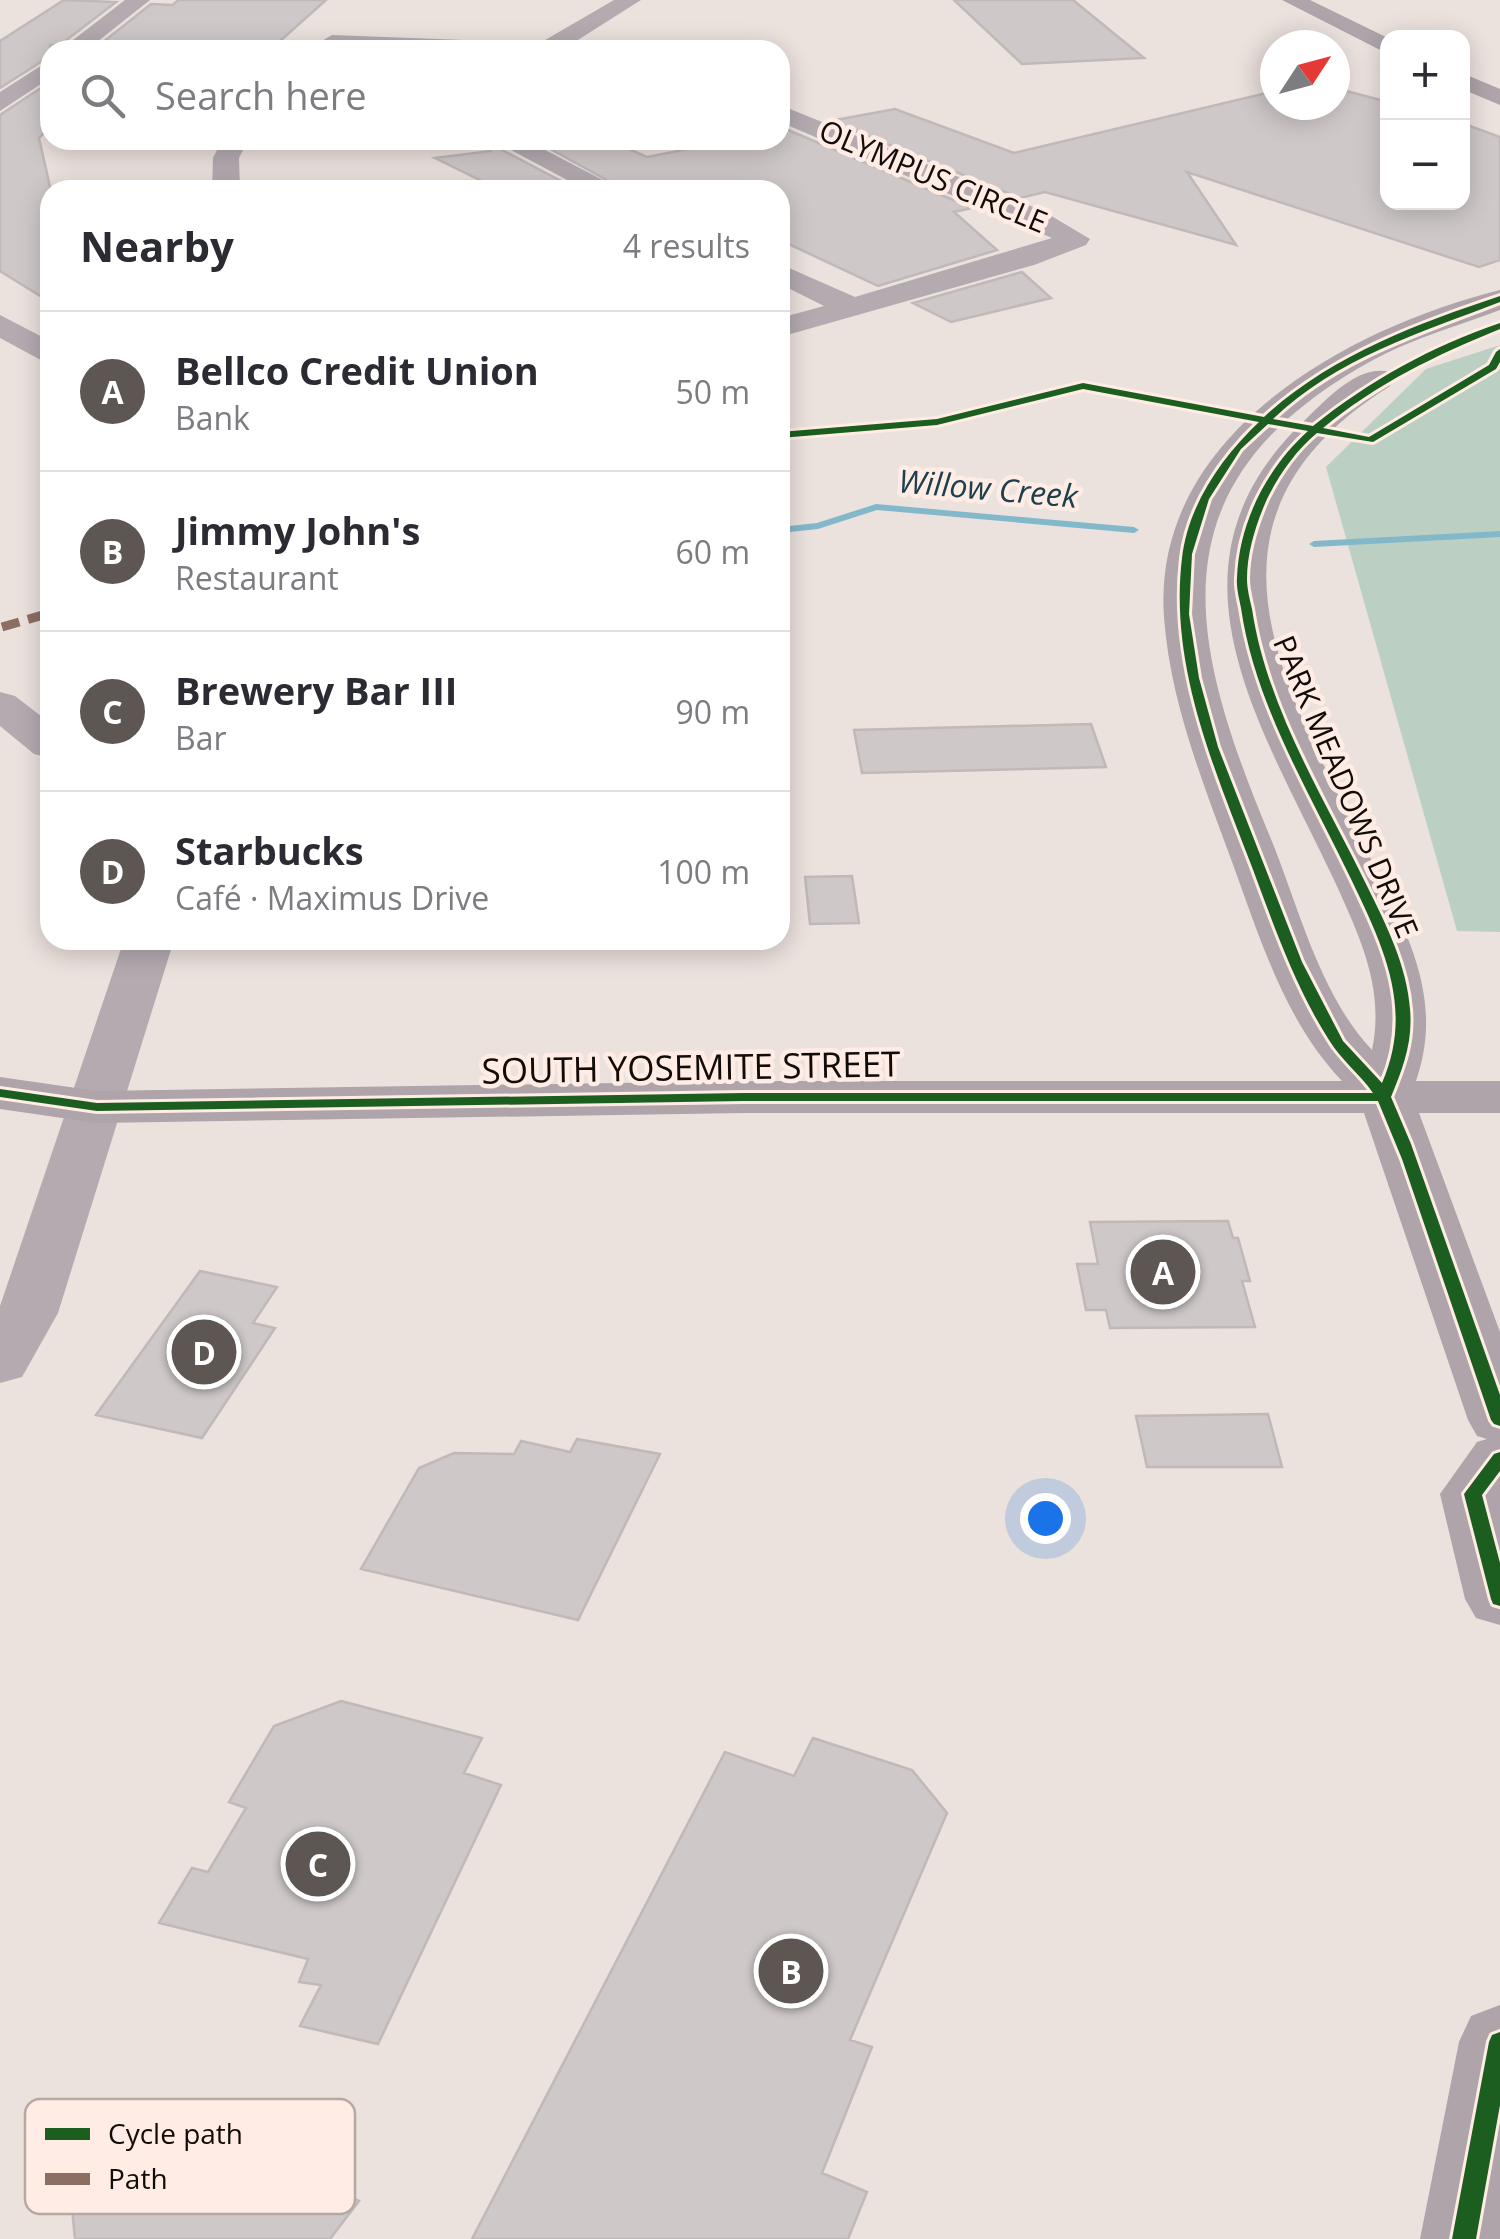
<!DOCTYPE html>
<meta charset="utf-8">
<style>
body{margin:0;font-family:"Open Sans",sans-serif;background:#f7f7f7;color:#2b2b33}
.controls{position:absolute;right:30px;top:30px;display:grid;overflow:hidden;border-radius:20px;box-shadow:0 5px 25px #0003}
.controls button{width:90px;height:90px;display:grid;place-items:center;padding:0;border:0;border-bottom:2px solid #e1e1e2;background:#fff;color:#2b2b33;font:50px sans-serif}
.compass{position:absolute;left:1260px;top:30px;width:90px;height:90px;border-radius:50%;background:#fff;box-shadow:0 5px 25px #0003;rotate:54deg}
.you{position:absolute;left:1045px;top:1518px;width:35px;height:35px;margin:-25px;border:8px solid #fff;border-radius:50%;background:#1a73e8;box-shadow:0 0 0 15px #1a73e833}
.badge{display:grid;place-items:center;width:65px;height:65px;border-radius:50%;background:#5d5653;color:#fff;font-size:32px;font-weight:700}
.pin{position:absolute;translate:-50% -50%;border:5px solid #fff;box-shadow:0 2px 10px #0006}
.list{margin:0;padding:0;list-style:none}
h2{display:flex;justify-content:space-between;align-items:center;height:130px;margin:0;padding:0 40px;font-size:42px}
h2 small{font-size:32px;font-weight:400;color:#7c7c81}
.list li{display:grid;grid-template-columns:65px 1fr auto;gap:30px;align-items:center;box-sizing:border-box;height:160px;padding:0 40px;border-top:2px solid #e1e1e2}
.list b{display:block;font-size:38px;white-space:nowrap}
.list p{margin:0;font-size:32px;white-space:nowrap;color:#7c7c81}
.list em{font-size:32px;font-style:normal;color:#7c7c81}
.icon{flex:none;width:55px;height:55px;fill:none;stroke:currentColor;stroke-width:2;stroke-linecap:round;stroke-linejoin:round}
.map{position:relative;flex:none;width:1500px;height:2239px;overflow:hidden}
.search{position:absolute;background:#fff;box-shadow:0 5px 25px #0003;left:40px;top:40px;width:750px;height:110px;display:flex;align-items:center;gap:25px;box-sizing:border-box;padding:0 35px;border-radius:30px;color:#7c7c81;font-size:38px}
.panel{position:absolute;background:#fff;box-shadow:0 5px 25px #0003;left:40px;top:180px;width:750px;height:770px;border-radius:30px}
.map>svg:first-child{display:block}
</style>
<div class="map">
<svg width="1500" height="2239" viewBox="0 0 1500 2239">
<rect width="100%" height="100%" fill="#ebe1dd"/>
<path fill="#bbd0c2" d="M 1500,345 L 1500,932 L 1457,931 L 1326,467 L 1426,369 Z"/>
<g fill="none" stroke-linecap="round" stroke-linejoin="round">
<path fill="#83b8cb" fill-rule="evenodd" d="M 876,504 L 1134,527 L 1139,530 L 1134,533 L 877,510 L 818,529 L 780,533 L 780,527 L 817,523 Z
M 1500,531 L 1500,537 L 1314,547 L 1309,544 L 1314,541 Z"/>
</g>
<path fill="#cfc8c8" stroke="#c0b8b9" stroke-width="2.5" d="M 64,0 L 116,2 L 60,45 L 50,45 L 50,56 L 0,88 L 0,41 Z
M 178,0 L 326,0 L 270,50 L 98,46 L 151,4 L 173,5 Z
M 954,0 L 1073,0 L 1144,58 L 1022,64 Z
M 50,82 L 50,127 L 39,138 L 50,187 L 50,302 L 0,271 L 0,115 Z
M 1335,88 L 1388,102 L 1388,202 L 1462,202 L 1462,123 L 1500,137 L 1500,260 L 1479,267 L 1187,172 L 1236,245 L 1045,192 L 1020,198 L 830,121 L 895,109 L 1014,153 L 1275,91 L 1275,105 L 1335,105 Z
M 788,130 L 972,208 L 954,212 L 997,250 L 878,286 L 780,240 L 780,190 L 625,190 L 534,140 L 608,140 L 647,157 L 735,140 L 780,140 L 780,131 Z
M 491,144 L 578,190 L 500,190 L 435,158 L 491,151 Z
M 1022,272 L 1051,298 L 951,322 L 913,303 Z
M 1091,724 L 1106,767 L 862,773 L 854,730 Z
M 852,876 L 859,923 L 810,924 L 805,877 Z
M 1228,1221 L 1233,1238 L 1238,1238 L 1250,1281 L 1242,1281 L 1255,1327 L 1110,1328 L 1106,1310 L 1086,1310 L 1077,1264 L 1098,1264 L 1090,1222 Z
M 200,1271 L 277,1287 L 253,1323 L 275,1328 L 202,1438 L 96,1415 Z
M 1268,1414 L 1282,1467 L 1147,1467 L 1136,1416 Z
M 577,1439 L 660,1454 L 578,1620 L 361,1569 L 419,1468 L 454,1453 L 514,1454 L 521,1441 L 570,1452 Z
M 341,1701 L 482,1738 L 464,1773 L 501,1785 L 378,2044 L 300,2026 L 321,1985 L 299,1982 L 308,1959 L 159,1923 L 192,1868 L 208,1872 L 246,1808 L 229,1802 L 274,1726 Z
M 813,1738 L 912,1770 L 947,1813 L 850,2040 L 872,2047 L 822,2173 L 867,2192 L 848,2239 L 472,2239 L 725,1752 L 794,1776 Z
M 165,2110 L 359,2201 L 330,2239 L 75,2239 L 72,2208 L 48,2194 L 107,2122 L 144,2142 Z"/>
<g fill="none" stroke-linecap="round" stroke-linejoin="round">
<path fill="#b4abb1" fill-rule="evenodd" d="M 125,0 L 150,0 L 87,50 L 60,50 Z
M 614,0 L 641,0 L 562,50 L 360,50 L 332,49 L 320,42 L 332,35 L 540,43 Z
M 50,60 L 50,78 L 0,111 L 0,92 Z
M 780,105 L 1043,211 L 1090,239 L 1086,245 L 1034,265 L 780,337 L 780,318 L 824,306 L 780,284 L 780,264 L 855,297 L 1052,238 L 780,122 Z
M 222,140 L 248,140 L 239,158 L 240,190 L 212,190 L 213,158 Z
M 492,140 L 526,140 L 622,190 L 586,190 Z
M 0,315 L 50,341 L 50,365 L 0,338 Z
M 0,692 L 15,696 L 50,723 L 50,758 L 34,754 L 0,726 Z
M 124,940 L 174,940 L 58,1313 L 22,1377 L 0,1383 L 0,1306 Z"/>
<path fill="#aea4a9" fill-rule="evenodd" d="M 1282,0 L 1310,0 L 1388,38 L 1388,54 Z
M 1462,73 L 1500,89 L 1500,105 L 1462,89 Z
M 1500,290 L 1500,310 C 1458,326 1413,338 1373,360 C 1151,482 1186,636 1271,839 C 1299,908 1320,995 1372,1050 C 1385,989 1360,937 1335,882 C 1261,724 1150,565 1307,418 C 1328,398 1359,364 1390,372 L 1395,379 L 1390,386 C 1172,523 1291,696 1377,871 C 1411,941 1443,1003 1416,1081 L 1500,1081 L 1500,1113 L 1419,1113 L 1500,1332 L 1500,1625 L 1476,1618 L 1465,1599 L 1440,1494 L 1477,1442 L 1487,1439 L 1477,1436 L 1468,1420 L 1364,1113 L 744,1113 L 97,1123 L 0,1109 L 0,1077 L 97,1091 L 744,1081 L 1342,1081 C 1282,1018 1258,931 1228,851 C 1200,775 1170,699 1164,617 C 1151,435 1348,328 1500,290 Z
M 1500,2005 L 1500,2239 L 1420,2239 L 1459,2042 L 1471,2016 Z"/>
<path stroke="#8d6e63" stroke-width="9" stroke-dasharray="18 9" stroke-linecap="butt" d="M 2,627 L 50,613"/>
<g stroke="#ffece4" stroke-width="6">
<path id="cycleway" d="M 1500,296 L 1500,302 C 1420,333 1337,358 1273,419 L 1313,426 C 1369,381 1432,346 1500,323 L 1500,329 C 1436,355 1376,384 1323,428 L 1369,437 L 1489,365 L 1496,352 L 1500,349 L 1500,362 L 1496,369 L 1373,442 L 1317,433 C 1296,450 1279,475 1267,499 C 1256,524 1247,552 1247,579 C 1247,589 1250,600 1252,609 C 1267,709 1325,799 1368,888 C 1387,926 1407,967 1410,1009 C 1413,1042 1403,1068 1391,1097 L 1411,1144 L 1500,1395 L 1500,1426 L 1494,1424 L 1491,1420 L 1402,1159 L 1378,1101 L 744,1101 L 97,1111 L 0,1097 L 0,1089 L 97,1103 L 744,1093 L 1373,1093 C 1360,1074 1341,1060 1329,1040 C 1295,987 1274,926 1252,867 C 1214,768 1169,666 1182,558 C 1188,505 1222,457 1259,422 L 1083,389 L 937,425 L 780,438 L 780,432 L 937,419 L 1083,383 L 1264,417 C 1330,356 1416,324 1500,296 ZM 1268,424 L 1308,431 C 1267,468 1239,522 1237,578 C 1236,587 1239,598 1241,608 C 1255,705 1310,793 1352,881 C 1384,948 1414,1010 1382,1083 L 1343,1041 L 1302,962 L 1218,747 L 1199,678 L 1189,614 L 1192,554 L 1209,499 L 1241,449 Z
M 1500,1452 L 1500,1471 L 1482,1495 L 1500,1563 L 1500,1606 L 1493,1604 L 1491,1599 L 1464,1494 L 1494,1454 Z
M 1500,2032 L 1500,2105 L 1476,2239 L 1452,2239 L 1489,2042 L 1492,2035 Z"/>
</g>
<use href="#cycleway" fill="#1b5e20" fill-rule="evenodd"/>
</g>
<g text-anchor="middle" stroke-width="9" stroke-linejoin="round" paint-order="stroke">
<g font-size="30" fill="#110b09" stroke="#ffece4">
<text transform="translate(933 177) rotate(23)" y="10">OLYMPUS CIRCLE</text>
<text transform="translate(1345 787) rotate(67)" y="10">PARK MEADOWS DRIVE</text>
</g>
<g font-size="32" font-style="italic" fill="#1c404e" stroke="#ffece4">
<text transform="translate(988 489) rotate(5)" y="11">Willow Creek</text>
</g>
<g font-size="35" fill="#110b09" stroke="#ffece4">
<text transform="translate(691 1068) rotate(-1)" y="12">SOUTH YOSEMITE STREET</text>
</g>
</g>
<rect x="25" y="2099" width="330" height="115" rx="15" fill="#ffece4" stroke="#b8a8a2" stroke-width="2.5"/>
<rect x="45" y="2128" width="45" height="12" fill="#1b5e20"/>
<rect x="45" y="2173" width="45" height="12" fill="#8d6e63"/>
<g font-size="28" fill="#110b09">
<text x="108" y="2144">Cycle path</text>
<text x="108" y="2189">Path</text>
</g>
</svg>
<div class="controls">
<button>+</button>
<button>−</button>
</div>
<svg class="compass" viewBox="-18 -18 36 36"><path d="M0-13l5 13h-10z" fill="#e53935"/><path d="M0 13l5-13h-10z" fill="#7c7c81"/></svg>
<div class="you"></div>
<div class="pin badge" style="left:1163px;top:1272px">A</div>
<div class="pin badge" style="left:791px;top:1971px">B</div>
<div class="pin badge" style="left:318px;top:1864px">C</div>
<div class="pin badge" style="left:204px;top:1352px">D</div>
<div class="search"><svg class="icon" aria-label="search" viewBox="0 0 24 24"><circle cx="10" cy="10" r="6"/><path d="M15 15l6 6"/></svg>Search here</div>
<section class="panel">
<h2>Nearby<small>4 results</small></h2>
<ul class="list">
<li><span class="badge">A</span><div><b>Bellco Credit Union</b><p>Bank</p></div><em>50 m</em></li>
<li><span class="badge">B</span><div><b>Jimmy John's</b><p>Restaurant</p></div><em>60 m</em></li>
<li><span class="badge">C</span><div><b>Brewery Bar III</b><p>Bar</p></div><em>90 m</em></li>
<li><span class="badge">D</span><div><b>Starbucks</b><p>Café · Maximus Drive</p></div><em>100 m</em></li>
</ul>
</section>
</div>
